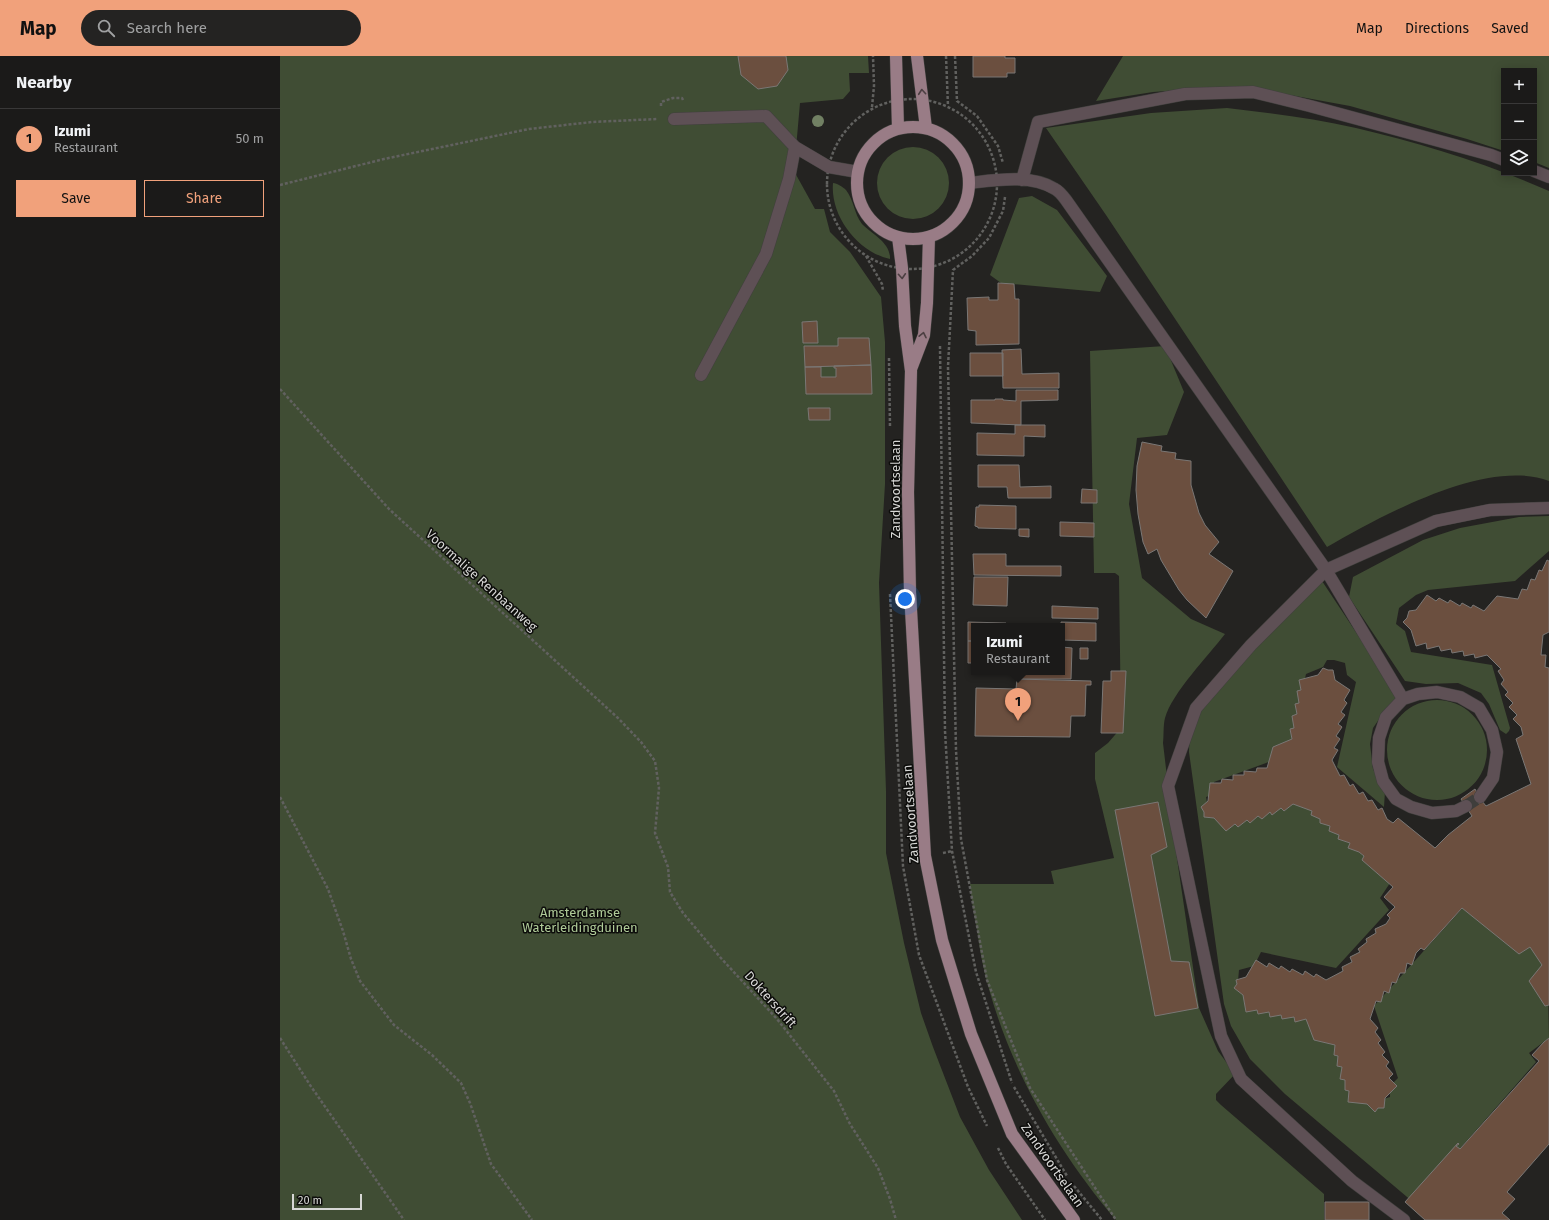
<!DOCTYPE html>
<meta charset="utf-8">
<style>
body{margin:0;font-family:"Fira Sans",sans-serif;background:#242322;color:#f1f3f6}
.controls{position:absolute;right:12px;top:12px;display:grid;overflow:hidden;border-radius:0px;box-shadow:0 2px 10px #0003}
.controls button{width:36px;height:36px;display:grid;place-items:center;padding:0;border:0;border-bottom:1px solid #393838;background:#1b1a19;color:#f1f3f6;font:20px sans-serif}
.scale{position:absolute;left:12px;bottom:10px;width:70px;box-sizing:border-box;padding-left:4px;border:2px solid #d7d7d5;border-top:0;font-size:11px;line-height:14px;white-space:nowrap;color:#d7d7d5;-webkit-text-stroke:3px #0d0d0b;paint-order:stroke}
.you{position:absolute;left:625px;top:543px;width:14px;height:14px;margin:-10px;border:3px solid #fff;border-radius:50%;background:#1a73e8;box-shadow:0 0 0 6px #1a73e833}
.badge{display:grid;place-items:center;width:26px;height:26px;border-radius:50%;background:#f1a17b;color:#111;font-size:13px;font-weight:700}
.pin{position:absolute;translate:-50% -33px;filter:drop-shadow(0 1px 2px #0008)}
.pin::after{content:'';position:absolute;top:21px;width:14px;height:12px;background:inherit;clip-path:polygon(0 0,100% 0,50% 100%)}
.popup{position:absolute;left:691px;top:567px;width:94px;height:52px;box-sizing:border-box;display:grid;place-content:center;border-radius:0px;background:#1b1a19;filter:drop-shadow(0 1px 3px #0005);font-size:13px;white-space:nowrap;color:#a0a1a2}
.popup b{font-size:15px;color:#f1f3f6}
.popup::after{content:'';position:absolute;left:50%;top:100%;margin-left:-8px;border:8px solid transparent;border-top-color:#1b1a19}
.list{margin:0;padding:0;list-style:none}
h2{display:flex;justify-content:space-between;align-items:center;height:52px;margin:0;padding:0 16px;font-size:17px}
h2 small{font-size:13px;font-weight:400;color:#a0a1a2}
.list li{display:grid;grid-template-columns:26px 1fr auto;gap:12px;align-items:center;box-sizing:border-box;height:60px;padding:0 16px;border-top:1px solid #393838}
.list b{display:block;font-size:15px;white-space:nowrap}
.list p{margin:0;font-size:13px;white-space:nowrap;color:#a0a1a2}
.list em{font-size:13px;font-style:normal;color:#a0a1a2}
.actions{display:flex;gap:8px;padding:12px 16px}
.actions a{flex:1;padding:9px 0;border:1px solid #f1a17b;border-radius:0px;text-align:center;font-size:14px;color:#f1a17b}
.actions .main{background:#f1a17b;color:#111}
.icon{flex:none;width:22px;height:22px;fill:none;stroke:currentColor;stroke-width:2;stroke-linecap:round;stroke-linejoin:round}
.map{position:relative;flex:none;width:1269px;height:1164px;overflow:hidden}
header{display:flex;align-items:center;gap:24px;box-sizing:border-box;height:56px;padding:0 20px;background:#f1a17b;color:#111}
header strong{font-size:19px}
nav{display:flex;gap:22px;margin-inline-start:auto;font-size:14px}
.search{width:280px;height:36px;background:#242322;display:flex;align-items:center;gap:10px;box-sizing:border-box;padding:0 14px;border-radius:22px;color:#a0a1a2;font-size:15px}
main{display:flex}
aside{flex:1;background:#1b1a19}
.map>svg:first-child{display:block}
</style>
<header>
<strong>Map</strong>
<div class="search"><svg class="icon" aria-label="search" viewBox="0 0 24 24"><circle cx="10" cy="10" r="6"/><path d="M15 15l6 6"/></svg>Search here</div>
<nav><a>Map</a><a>Directions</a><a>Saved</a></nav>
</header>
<main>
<aside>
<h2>Nearby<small></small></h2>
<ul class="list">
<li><span class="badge">1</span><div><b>Izumi</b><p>Restaurant</p></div><em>50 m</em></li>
</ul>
<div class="actions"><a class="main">Save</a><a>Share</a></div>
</aside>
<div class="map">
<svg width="1269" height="1164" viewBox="0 0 1269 1164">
<rect width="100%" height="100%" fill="#242321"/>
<path fill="#404d34" d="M 0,0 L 588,0 L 589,17 L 569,17 L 570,35 L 563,43 L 520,47 L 514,115 L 535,153 L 544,153 L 550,176 L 570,196 L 601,241 L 605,286 L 605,428 L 599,527 L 606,735 L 606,797 L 624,887 L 641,957 L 653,991 L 680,1061 L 709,1114 L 742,1164 L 0,1164 Z
M 843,0 L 1269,0 L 1269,112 L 1254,106 L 1254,15 L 1224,15 L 1224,95 L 1187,83 L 1070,50 L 1010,39 L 914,33 L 873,36 L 816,45 Z
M 947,52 C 990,57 1033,62 1076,72 C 1141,87 1208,108 1269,135 L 1269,425 C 1207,401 1101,460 1047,491 L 826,159 L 766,72 L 871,57 Z
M597 127a36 36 0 1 1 72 0a36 36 0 1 1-72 0Z
M 553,127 C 557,127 563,131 566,134 C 574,144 574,158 582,168 C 592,178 611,187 610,203 C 578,196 550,160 553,127 Z
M 752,140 L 777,154 L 827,220 L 820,236 L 721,227 L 710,219 L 739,142 Z
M 885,290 L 904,336 L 887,379 L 857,382 L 849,448 L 862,522 L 911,563 L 945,578 C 928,600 892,637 885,662 C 883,670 884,679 883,687 L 895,789 L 919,952 L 938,995 L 955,1018 L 936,1038 L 936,1044 L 941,1049 L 1044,1138 L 1044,1164 L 836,1164 C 774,1091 724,1003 703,909 C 700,897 699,885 697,873 C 694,858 691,843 690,828 L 774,828 L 771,815 L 834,802 L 815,723 L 815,697 L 828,687 L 841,672 L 839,520 L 835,517 L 814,517 L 810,295 Z
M 1269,460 L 1269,495 L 1235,525 L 1148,534 L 1136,539 L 1119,552 L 1116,568 L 1125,575 L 1131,596 L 1212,609 L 1230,672 L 1229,675 L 1226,678 L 1220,674 L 1209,648 L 1201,637 L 1178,627 L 1146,628 L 1125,625 L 1069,541 L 1073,521 L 1143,484 L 1180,472 L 1239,461 Z
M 1042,525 L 1119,641 L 1104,656 L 1093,672 L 1090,688 L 1093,713 L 1105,735 L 1104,751 L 1057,711 L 1076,626 L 1067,619 L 1065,607 L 1054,604 L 1047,604 L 1043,611 L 1026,618 L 1008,699 L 934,726 L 935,733 L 932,739 L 926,741 L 930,762 L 941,759 L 949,771 L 1020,745 L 1112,824 L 1100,842 L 1109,854 L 1056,912 L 981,896 L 974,910 L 959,914 L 958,925 L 1045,962 L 1094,1046 L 1110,1041 L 1110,1030 L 1118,1022 L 1094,950 L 1188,846 L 1267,879 L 1269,982 L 1249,997 L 1256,1006 L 1133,1146 L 1005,1038 L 970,1003 L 951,970 L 944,948 L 909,696 L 910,670 L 924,641 Z
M1107 694a50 50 0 1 1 100 0a50 50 0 1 1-100 0Z"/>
<path fill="#6b4f3f" stroke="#7a7775" d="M 458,0 L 506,0 L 508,14 L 497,30 L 478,33 L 461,19 Z
M 693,0 L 725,0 L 725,2 L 735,2 L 735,17 L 727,17 L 727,21 L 693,21 Z
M 718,227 L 734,228 L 735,243 L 739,243 L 739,288 L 696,289 L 696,275 L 688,274 L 687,242 L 709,241 L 709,244 L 718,244 Z
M 537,265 L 538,287 L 523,287 L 522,266 Z
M 558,282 L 589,282 L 591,309 L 525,311 L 524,290 L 558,290 Z
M 741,293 L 742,318 L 779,317 L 779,332 L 723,332 L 722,294 Z
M 690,297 L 723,297 L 723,320 L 690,320 Z
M 591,309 L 592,338 L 526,338 L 525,311 L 541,311 L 541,321 L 556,321 L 556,312 L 554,312 L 554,310 Z
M 736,334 L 778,334 L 778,344 L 741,345 L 741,369 L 691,367 L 691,344 L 715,344 L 715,343 L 723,343 L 723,344 L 736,345 Z
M 528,352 L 550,352 L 550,364 L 529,364 Z
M 735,369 L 765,369 L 765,381 L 744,380 L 744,400 L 697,399 L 697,377 L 735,378 Z
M 862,386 L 882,390 L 881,395 L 896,397 L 895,403 L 911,405 L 911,429 L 919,457 L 925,469 L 939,486 L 929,498 L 953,515 L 926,562 L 907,544 L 899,534 L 881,504 L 877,493 L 868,498 L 863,486 L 858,458 L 856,434 L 857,410 Z
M 698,409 L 739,409 L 740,431 L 771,430 L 771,442 L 728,442 L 727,431 L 698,431 Z
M 802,433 L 817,434 L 817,447 L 801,447 Z
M 699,449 L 736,450 L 736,473 L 698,472 L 698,471 L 695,470 L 696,451 L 699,451 Z
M 780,466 L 814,467 L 814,481 L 780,480 Z
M 739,473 L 749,473 L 749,481 L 739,480 Z
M 693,498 L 726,498 L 726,510 L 781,510 L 781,520 L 694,519 Z
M 1267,504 L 1269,505 L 1269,576 L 1263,579 L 1261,599 L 1266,599 L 1265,611 L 1269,612 L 1269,949 L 1265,950 L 1249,925 L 1262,909 L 1250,891 L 1239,898 L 1182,852 L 1144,894 L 1141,892 L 1136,897 L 1132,909 L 1127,907 L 1125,917 L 1120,917 L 1116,927 L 1112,926 L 1109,937 L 1104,935 L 1101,946 L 1096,945 L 1090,963 L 1098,972 L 1095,976 L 1101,984 L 1098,987 L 1105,996 L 1102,999 L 1109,1006 L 1106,1010 L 1113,1018 L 1109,1022 L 1117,1030 L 1105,1042 L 1104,1052 L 1098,1052 L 1095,1056 L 1087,1048 L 1068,1046 L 1069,1035 L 1065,1034 L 1065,1024 L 1060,1023 L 1062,1011 L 1057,1010 L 1058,1000 L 1054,999 L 1055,989 L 1034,984 L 1026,963 L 1015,966 L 1014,961 L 1002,963 L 1001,959 L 990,961 L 989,956 L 978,958 L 977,954 L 966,956 L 963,939 L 954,932 L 957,928 L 956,924 L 966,921 L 976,904 L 987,911 L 989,907 L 999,913 L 1001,910 L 1010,916 L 1012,913 L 1023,919 L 1025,915 L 1034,921 L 1036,918 L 1046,924 L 1063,915 L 1062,911 L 1072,906 L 1070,901 L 1080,896 L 1078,893 L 1087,886 L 1086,883 L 1096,877 L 1095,873 L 1106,868 L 1110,862 L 1107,859 L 1115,851 L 1104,841 L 1113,831 L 1082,804 L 1084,800 L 1079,796 L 1068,792 L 1070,787 L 1058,783 L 1059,779 L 1049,775 L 1050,770 L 1040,767 L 1040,763 L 1031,759 L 1032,755 L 1013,748 L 1004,755 L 1001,752 L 992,759 L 990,756 L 982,763 L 978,760 L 970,767 L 967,764 L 958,771 L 955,768 L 946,775 L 934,762 L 924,761 L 924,756 L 921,751 L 928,745 L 930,727 L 941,727 L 942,723 L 953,724 L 953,719 L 964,719 L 964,715 L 976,716 L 977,712 L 987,712 L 993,691 L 1012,683 L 1010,673 L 1014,672 L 1012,660 L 1017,658 L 1015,648 L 1019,647 L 1017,635 L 1021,634 L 1019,624 L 1038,619 L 1043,612 L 1048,614 L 1053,614 L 1055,624 L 1070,634 L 1064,644 L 1067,647 L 1061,656 L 1065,659 L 1058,668 L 1062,671 L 1056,680 L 1060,683 L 1054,692 L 1058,694 L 1052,704 L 1060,720 L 1064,719 L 1070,730 L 1073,728 L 1079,738 L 1083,736 L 1088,745 L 1092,744 L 1098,754 L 1102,752 L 1107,763 L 1113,767 L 1118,762 L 1155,792 L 1168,779 L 1192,760 L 1188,754 L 1202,745 L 1206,750 L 1251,728 L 1236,683 L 1243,679 L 1241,671 L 1233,663 L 1237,659 L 1229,651 L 1233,647 L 1225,639 L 1228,636 L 1221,628 L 1224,624 L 1218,615 L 1221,613 L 1207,599 L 1195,602 L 1194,598 L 1184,600 L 1183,595 L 1172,597 L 1171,593 L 1161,595 L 1159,590 L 1147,593 L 1146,587 L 1136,590 L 1131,574 L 1123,566 L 1127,562 L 1129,555 L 1136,554 L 1147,539 L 1156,545 L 1159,542 L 1168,547 L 1170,544 L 1180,550 L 1182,547 L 1191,552 L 1193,549 L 1204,555 L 1217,540 L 1238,543 L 1242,533 L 1247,534 L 1251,523 L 1255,524 L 1259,514 L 1262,515 Z
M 694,521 L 728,521 L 727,550 L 693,549 Z
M 772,550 L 818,552 L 818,563 L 772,562 Z
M 688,566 L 726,567 L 726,570 L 694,570 L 694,585 L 688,585 Z
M 781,566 L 816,567 L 816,585 L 782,584 Z
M 688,585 L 694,585 L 694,607 L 688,607 Z
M 782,591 L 792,592 L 791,623 L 737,623 L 738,622 L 739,616 L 782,616 Z
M 800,592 L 808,592 L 808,603 L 800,603 Z
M 831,615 L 846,615 L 843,677 L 821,677 L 823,625 L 831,625 Z
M 737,623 L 811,625 L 811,629 L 806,629 L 805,660 L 791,660 L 790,681 L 695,680 L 696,632 L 736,633 Z
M 1195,733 L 1202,745 L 1188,754 L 1181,743 Z
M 878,746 L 887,791 L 871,799 L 891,905 L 909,906 L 918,952 L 875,960 L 835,754 Z
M 1269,982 L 1269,1088 L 1227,1136 L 1235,1143 L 1222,1157 L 1230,1164 L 1145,1164 L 1125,1146 L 1178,1087 L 1179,1088 L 1176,1090 L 1180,1093 L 1259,1005 L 1252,999 L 1264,986 Z
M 1045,1146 L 1089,1146 L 1089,1164 L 1045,1164 Z"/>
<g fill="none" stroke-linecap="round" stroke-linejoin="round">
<path stroke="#3f3e3c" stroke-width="12" stroke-dasharray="12 6" stroke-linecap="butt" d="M 1186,750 L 1200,741"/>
<g stroke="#41403e" stroke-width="13">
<path id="minor" d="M 394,63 L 486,60 L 515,91 L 549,111 L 578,116
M 1254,115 L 1269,121
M 742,124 L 758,66 L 905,38 L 973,36 L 1030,50 L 1211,99 L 1224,104
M 689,127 C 716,124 751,118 775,133 C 779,135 783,140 786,144 L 1046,514 L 1123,643
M 421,319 L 486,198 L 509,123 L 515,91
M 1186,750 L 1176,755 L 1152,757 L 1131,751 L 1116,743 L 1103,725 L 1098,706 L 1099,682 L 1106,661 L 1123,643 L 1138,638 L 1157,636 L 1180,641 L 1199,652 L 1212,674 L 1217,696 L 1213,722 L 1200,741
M 1124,1164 L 1072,1125 L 961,1023 L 941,980 L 888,730 L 916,652 L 971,589 L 1046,514 L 1156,465 L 1210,454 L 1269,452"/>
</g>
<g stroke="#41403e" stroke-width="13">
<path id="major" d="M 616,0 L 618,72
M 637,0 L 646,72
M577 127a56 56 0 1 1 112 0a56 56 0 1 1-112 0Z
M 618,181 L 622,212 L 625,270 L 631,315 L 628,436 L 630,536 L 645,800 L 662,884 L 691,978 L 732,1078 L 794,1164
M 631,313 L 644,279 L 647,247 L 649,181"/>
</g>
<path stroke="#61615f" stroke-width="2.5" stroke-dasharray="3 2" stroke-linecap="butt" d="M 666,0 L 668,50
M 675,0 L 677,45 L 697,60 L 718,90 L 723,107
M547 128a85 85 0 1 1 170 0a85 85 0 1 1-170 0Z
M 381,50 L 381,46 L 393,42 L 402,42 L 403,44
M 592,51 L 594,30 L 593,0
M 0,129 L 104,103 L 249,73 L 312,66 L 377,63
M 725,141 L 723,155 L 709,182 L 692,200 L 673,214 L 668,311 L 676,694 L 681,783 L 707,924 L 750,1032 L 836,1164
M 586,200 L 602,228 L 603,235
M 660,290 L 665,675 L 672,795 L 696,916 L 732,1027
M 609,302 L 610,371
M 0,333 L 109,453 L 338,662 L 361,686 L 375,705 L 379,732 L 375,777 L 388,811 L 390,836 L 403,857 L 440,901 L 497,963 L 554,1035 L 570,1068 L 598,1112 L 610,1143 L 616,1164
M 610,538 L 623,810 L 639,899 L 688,1031 L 707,1070
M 0,741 L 48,833 L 63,875 L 71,903 L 80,925 L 114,969 L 152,999 L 181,1027 L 190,1047 L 211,1108 L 252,1164
M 663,797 L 672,795
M 0,982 L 30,1029 L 124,1164
M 734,1031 L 787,1120
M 718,1092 L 726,1108 L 765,1164
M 794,1130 L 822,1164"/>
<use href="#minor" stroke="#5e5055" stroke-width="12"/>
<use href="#major" stroke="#997c86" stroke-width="12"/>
</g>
<circle fill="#718063" cx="538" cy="65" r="6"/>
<defs><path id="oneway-chevron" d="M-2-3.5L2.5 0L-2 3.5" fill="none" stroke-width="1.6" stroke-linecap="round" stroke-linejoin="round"/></defs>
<g stroke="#4c3f42">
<use href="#oneway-chevron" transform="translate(642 36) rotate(-95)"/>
<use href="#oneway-chevron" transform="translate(622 220) rotate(86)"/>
<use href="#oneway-chevron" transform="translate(643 279) rotate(-78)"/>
</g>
<g text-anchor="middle" stroke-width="3" stroke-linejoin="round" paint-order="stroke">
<g font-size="13" fill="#d7d7d5" stroke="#0d0d0b">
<text transform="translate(615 433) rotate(-90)" y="5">Zandvoortselaan</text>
<text transform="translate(202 524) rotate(42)" y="5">Voormalige Renbaanweg</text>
<text transform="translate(630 758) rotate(-94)" y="5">Zandvoortselaan</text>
<text transform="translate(491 943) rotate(48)" y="5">Doktersdrift</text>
<text transform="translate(773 1109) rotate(55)" y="5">Zandvoortselaan</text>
</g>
<g font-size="13" fill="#b0cc99" stroke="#0d0d0b">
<text x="300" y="861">Amsterdamse<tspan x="300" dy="15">Waterleidingduinen</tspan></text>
</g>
</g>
</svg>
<div class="controls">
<button>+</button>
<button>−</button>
<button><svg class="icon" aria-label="layers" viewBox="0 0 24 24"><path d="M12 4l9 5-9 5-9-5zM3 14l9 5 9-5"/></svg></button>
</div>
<div class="scale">20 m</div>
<div class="you"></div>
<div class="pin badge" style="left:738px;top:665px">1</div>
<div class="popup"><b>Izumi</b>Restaurant</div>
</div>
</main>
